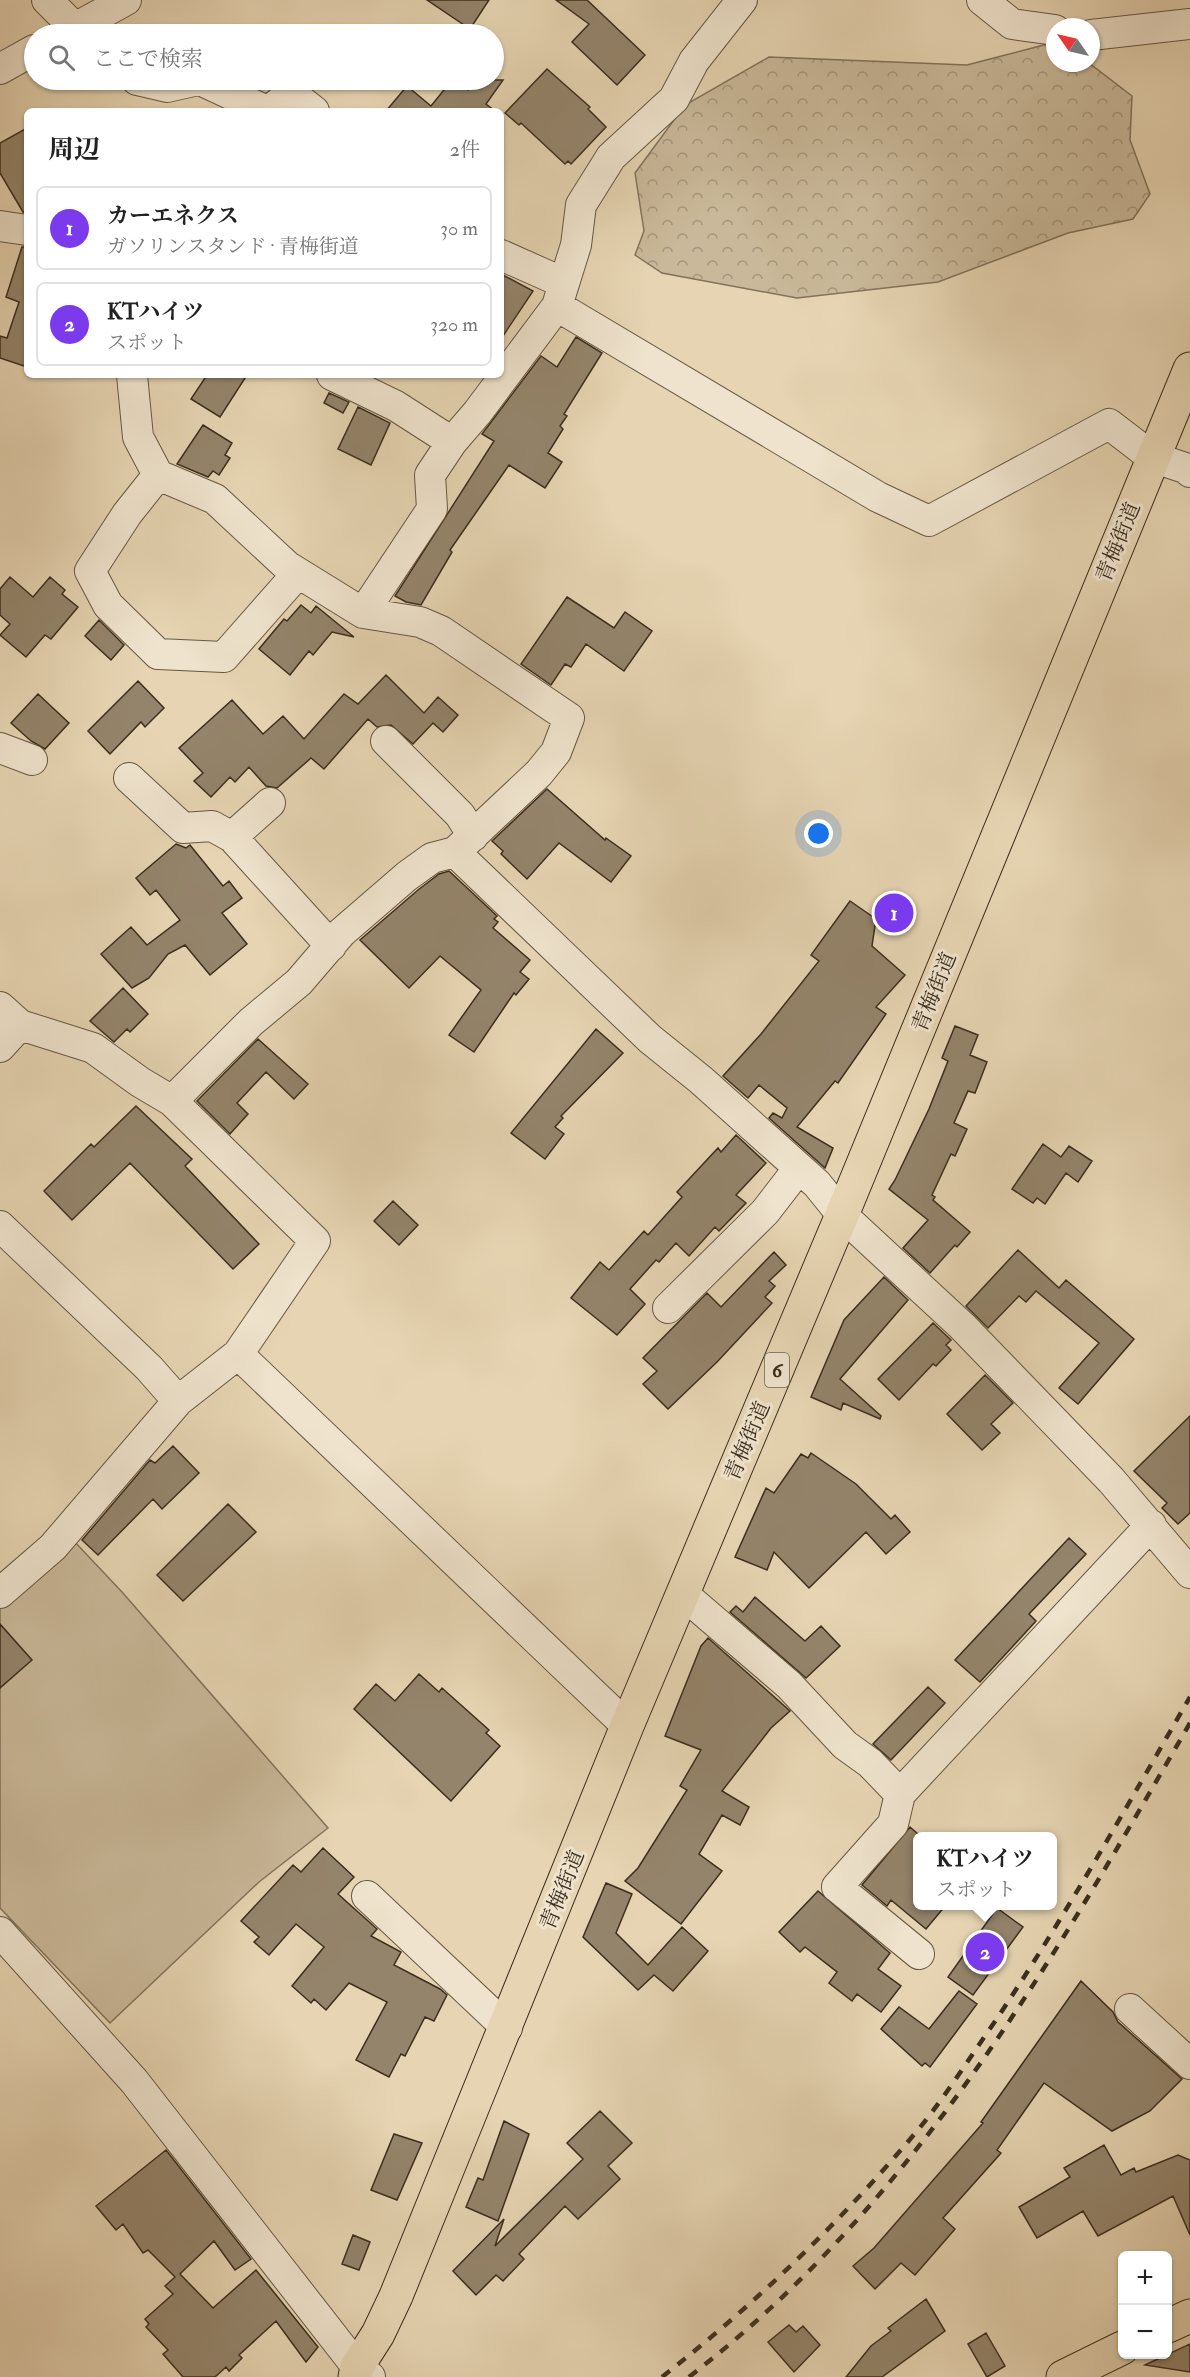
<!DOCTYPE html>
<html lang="ja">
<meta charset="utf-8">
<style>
body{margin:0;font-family:"IM FELL Double Pica","Noto Serif JP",serif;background:#f2f2f2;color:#222}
.controls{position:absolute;right:18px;bottom:18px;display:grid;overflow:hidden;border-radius:9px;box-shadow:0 2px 4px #0004}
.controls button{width:54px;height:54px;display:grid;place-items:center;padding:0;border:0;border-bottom:2px solid #e0e0e0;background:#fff;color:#222;font:30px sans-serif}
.compass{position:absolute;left:1046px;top:18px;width:54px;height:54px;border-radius:50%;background:#fff;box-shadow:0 2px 4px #0004;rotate:304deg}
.you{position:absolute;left:819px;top:834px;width:21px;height:21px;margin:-15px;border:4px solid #fff;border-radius:50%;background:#1a73e8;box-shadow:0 0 0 9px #1a73e833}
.badge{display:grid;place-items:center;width:39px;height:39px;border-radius:50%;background:#7c3aed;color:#fff;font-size:20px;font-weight:700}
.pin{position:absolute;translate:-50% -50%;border:3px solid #fff;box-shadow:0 2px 6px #0006}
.popup{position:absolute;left:913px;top:1832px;width:144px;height:78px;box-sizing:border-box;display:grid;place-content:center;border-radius:9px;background:#fff;filter:drop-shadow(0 2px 4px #0005);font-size:20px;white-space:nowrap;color:#767676}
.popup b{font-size:22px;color:#222}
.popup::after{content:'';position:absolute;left:50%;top:100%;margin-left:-12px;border:12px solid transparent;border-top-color:#fff}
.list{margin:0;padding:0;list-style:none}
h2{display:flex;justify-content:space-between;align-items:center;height:78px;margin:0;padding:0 24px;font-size:26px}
h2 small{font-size:20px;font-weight:400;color:#767676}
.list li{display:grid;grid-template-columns:39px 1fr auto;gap:18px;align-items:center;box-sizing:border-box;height:84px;margin:0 12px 12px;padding:0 12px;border:2px solid #e0e0e0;border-radius:9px}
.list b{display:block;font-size:22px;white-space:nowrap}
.list p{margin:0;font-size:20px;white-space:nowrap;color:#767676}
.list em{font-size:20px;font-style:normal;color:#767676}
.icon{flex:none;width:33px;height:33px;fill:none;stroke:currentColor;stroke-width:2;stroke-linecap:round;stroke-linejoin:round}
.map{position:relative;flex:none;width:1190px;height:2377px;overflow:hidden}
.search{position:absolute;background:#fff;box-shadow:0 2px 4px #0004;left:24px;top:24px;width:480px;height:66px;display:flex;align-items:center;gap:15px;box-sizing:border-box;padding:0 21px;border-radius:33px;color:#767676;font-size:22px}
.panel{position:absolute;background:#fff;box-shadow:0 2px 4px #0004;left:24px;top:108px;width:480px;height:270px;border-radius:9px}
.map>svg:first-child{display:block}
</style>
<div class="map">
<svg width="1190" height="2377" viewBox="0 0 1190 2377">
<defs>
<pattern id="forest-crowns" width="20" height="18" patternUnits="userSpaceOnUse" patternTransform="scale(1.5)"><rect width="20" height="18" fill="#c9b899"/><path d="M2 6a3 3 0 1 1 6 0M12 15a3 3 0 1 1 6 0" fill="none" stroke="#a4967c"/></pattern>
</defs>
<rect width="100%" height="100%" fill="#e6d4b2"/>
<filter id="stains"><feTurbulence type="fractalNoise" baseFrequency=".00333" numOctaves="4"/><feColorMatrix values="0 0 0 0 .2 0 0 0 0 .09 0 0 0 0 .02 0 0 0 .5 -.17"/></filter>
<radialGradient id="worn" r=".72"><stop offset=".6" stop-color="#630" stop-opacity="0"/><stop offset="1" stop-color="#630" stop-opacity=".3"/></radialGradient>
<path fill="url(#forest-crowns)" stroke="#82735c" stroke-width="1.5" d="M 1055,42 L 1055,63 L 1089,63 L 1132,96 L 1130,140 L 1150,194 L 1133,219 L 1068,233 L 938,282 L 797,298 L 662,273 L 635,255 L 644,231 L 635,173 L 685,105 L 769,57 L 967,65 Z"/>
<path fill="#c9b899" stroke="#82735c" stroke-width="1.5" d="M 72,1539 L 122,1592 L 328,1828 L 259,1882 L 110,2023 L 0,1908 L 0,1607 Z"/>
<path fill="#94846b" stroke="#3b2e1e" stroke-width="1.5" d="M 427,0 L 489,0 L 470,29 Z
M 556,0 L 587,0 L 645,55 L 617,85 L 572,42 L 589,24 Z
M 547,69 L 590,107 L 588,109 L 606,127 L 571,164 L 568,161 L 565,164 L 521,123 L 519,125 L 505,113 Z
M 452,80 L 468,90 L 475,80 L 503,80 L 486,104 L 495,111 L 386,111 L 407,86 L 431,106 Z
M 27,128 L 27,213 L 23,212 L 0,173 L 0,143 Z
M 22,247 L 27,247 L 27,367 L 0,358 L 0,336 L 7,338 L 19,302 L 6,297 Z
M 501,274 L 533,291 L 501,339 Z
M 576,337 L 602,353 L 564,414 L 567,416 L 560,426 L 563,429 L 548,453 L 562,462 L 545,488 L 509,465 L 450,550 L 452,552 L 421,605 L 406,602 L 395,596 L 494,441 L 482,434 L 541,356 L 557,367 Z
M 207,375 L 247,375 L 220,417 L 191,399 Z
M 329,393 L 349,402 L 343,413 L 324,403 Z
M 358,407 L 390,423 L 371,465 L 338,449 Z
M 203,425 L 232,443 L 225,455 L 230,458 L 219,475 L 213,471 L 208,477 L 177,464 Z
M 10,577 L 33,597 L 50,577 L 65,590 L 62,594 L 78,607 L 51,639 L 45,635 L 26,657 L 0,635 L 10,624 L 0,615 L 0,589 Z
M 567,597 L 614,628 L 625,612 L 652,631 L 624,671 L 586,644 L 571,667 L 565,664 L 551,685 L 521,664 Z
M 301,605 L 311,613 L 316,606 L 354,637 L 332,632 L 313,655 L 309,651 L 290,675 L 259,649 L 284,619 L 287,621 Z
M 99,620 L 124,645 L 111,660 L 85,636 Z
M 386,675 L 424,713 L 438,697 L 458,715 L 443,732 L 433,723 L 413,744 L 391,725 L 377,727 L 368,719 L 324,769 L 311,758 L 277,788 L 266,786 L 249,767 L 235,782 L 230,777 L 211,797 L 194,781 L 203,773 L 179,748 L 232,700 L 263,734 L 283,716 L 304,739 L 344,694 L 358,704 Z
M 138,681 L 164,708 L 145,727 L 141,722 L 110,754 L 88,731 Z
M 38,694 L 69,723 L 45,749 L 31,741 L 11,723 Z
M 547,789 L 605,840 L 606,838 L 631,856 L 611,882 L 559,843 L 527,879 L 501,854 L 503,851 L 492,841 Z
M 176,844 L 186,848 L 190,845 L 223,886 L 229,881 L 242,898 L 222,913 L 247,944 L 210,975 L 185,945 L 168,954 L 149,978 L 132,988 L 101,954 L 131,927 L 147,945 L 180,920 L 156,890 L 150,895 L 136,878 Z
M 449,871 L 497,916 L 494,919 L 498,922 L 493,928 L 530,960 L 520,972 L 529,979 L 516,995 L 514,993 L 474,1052 L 449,1035 L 481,990 L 440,956 L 409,988 L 360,940 L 418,890 L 439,874 Z
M 850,901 L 876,919 L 872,946 L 905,975 L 876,1007 L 886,1014 L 838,1083 L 835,1081 L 797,1127 L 833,1148 L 825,1168 L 769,1118 L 773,1113 L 782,1118 L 787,1108 L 759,1085 L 748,1098 L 723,1076 L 761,1034 L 819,961 L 811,955 Z
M 123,988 L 148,1014 L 130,1032 L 127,1029 L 114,1042 L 90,1021 Z
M 955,1026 L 978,1035 L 970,1055 L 987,1062 L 975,1093 L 968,1091 L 954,1123 L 967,1129 L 955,1156 L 951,1154 L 932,1195 L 935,1197 L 933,1200 L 970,1232 L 957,1247 L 955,1245 L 930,1273 L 903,1248 L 928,1220 L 889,1189 L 895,1180 L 929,1109 L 948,1061 L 942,1058 Z
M 596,1029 L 623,1053 L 561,1116 L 563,1118 L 555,1127 L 564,1134 L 545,1159 L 511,1133 Z
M 258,1039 L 308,1084 L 294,1099 L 266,1072 L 237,1103 L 248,1114 L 230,1134 L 197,1101 Z
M 136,1106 L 192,1159 L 185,1166 L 259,1244 L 233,1269 L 130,1163 L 72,1220 L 44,1191 L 91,1144 L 94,1147 Z
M 736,1135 L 766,1163 L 736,1195 L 746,1203 L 719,1231 L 715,1227 L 689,1256 L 676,1243 L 659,1262 L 656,1260 L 630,1289 L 645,1304 L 617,1335 L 571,1298 L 600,1262 L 609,1270 L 644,1231 L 648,1235 L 682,1197 L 677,1192 L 718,1148 L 721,1152 Z
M 1043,1144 L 1061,1157 L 1069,1146 L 1092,1161 L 1078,1182 L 1066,1173 L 1045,1204 L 1037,1198 L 1033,1203 L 1012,1189 Z
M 393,1201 L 418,1225 L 399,1245 L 374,1221 Z
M 1018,1250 L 1059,1288 L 1066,1280 L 1134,1339 L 1078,1404 L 1059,1388 L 1099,1343 L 1036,1291 L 1026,1302 L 1019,1296 L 988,1328 L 966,1306 Z
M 774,1252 L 786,1265 L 769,1281 L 775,1286 L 765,1297 L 772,1303 L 717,1362 L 668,1409 L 643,1384 L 657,1371 L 643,1358 L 707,1293 L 721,1307 Z
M 884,1277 L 908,1300 L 840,1379 L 881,1416 L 880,1419 L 843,1403 L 841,1410 L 811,1397 L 844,1320 Z
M 933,1323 L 951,1340 L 946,1345 L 951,1350 L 936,1366 L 933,1364 L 899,1400 L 878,1379 Z
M 985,1375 L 1013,1403 L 991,1424 L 1000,1433 L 982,1450 L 947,1414 Z
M 1190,1416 L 1190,1513 L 1178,1524 L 1162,1508 L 1167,1503 L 1134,1471 Z
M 173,1446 L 199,1473 L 162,1509 L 153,1499 L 98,1555 L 82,1540 L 150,1460 L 155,1463 Z
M 811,1453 L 856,1484 L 891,1519 L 895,1515 L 910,1532 L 886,1554 L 866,1532 L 809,1588 L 774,1552 L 767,1570 L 735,1557 L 766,1488 L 774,1493 L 801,1454 L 808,1458 Z
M 228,1504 L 256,1532 L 183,1601 L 157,1575 Z
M 1069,1538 L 1086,1554 L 1029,1614 L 1036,1621 L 980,1682 L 955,1660 Z
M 755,1597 L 805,1641 L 821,1626 L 840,1646 L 806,1678 L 730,1612 L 736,1606 L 743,1612 Z
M 0,1624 L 32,1660 L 0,1688 Z
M 708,1638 L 790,1711 L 771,1728 L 722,1791 L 749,1807 L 740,1825 L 722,1815 L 699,1854 L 722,1871 L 681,1924 L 625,1881 L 638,1868 L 687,1790 L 680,1786 L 701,1750 L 665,1736 L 701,1646 Z
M 419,1674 L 439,1692 L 442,1688 L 489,1730 L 486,1733 L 500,1746 L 451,1801 L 354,1709 L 376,1684 L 395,1701 Z
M 928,1687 L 945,1703 L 891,1760 L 873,1744 Z
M 910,1827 L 918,1834 L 918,1905 L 946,1905 L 926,1929 L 891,1900 L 887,1906 L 862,1885 Z
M 323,1848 L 354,1877 L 338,1894 L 377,1929 L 371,1936 L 401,1952 L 394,1965 L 440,1989 L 447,1995 L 434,2021 L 425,2017 L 405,2056 L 401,2054 L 389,2077 L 356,2060 L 387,2002 L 349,1983 L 326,2010 L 314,1999 L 311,2003 L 292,1986 L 324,1947 L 296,1924 L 269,1955 L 254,1942 L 259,1937 L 241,1921 L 293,1865 L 301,1872 Z
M 606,1883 L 632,1894 L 616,1933 L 648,1965 L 682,1927 L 708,1951 L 673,1991 L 654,1975 L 638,1990 L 583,1937 Z
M 818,1891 L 890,1953 L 878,1969 L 901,1986 L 881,2012 L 857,1994 L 852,2001 L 829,1983 L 837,1972 L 805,1947 L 800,1952 L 779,1932 Z
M 997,1908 L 1023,1927 L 973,1995 L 948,1977 Z
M 1081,1981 L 1113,2012 L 1118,2022 L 1182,2079 L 1150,2111 L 1112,2131 L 1044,2083 L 997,2150 L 1001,2153 L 943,2218 L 955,2229 L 915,2275 L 901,2263 L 875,2289 L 853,2266 L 874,2248 L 983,2123 L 981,2122 Z
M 959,1991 L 977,2004 L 930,2067 L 925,2063 L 922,2066 L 881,2029 L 899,2007 L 929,2029 Z
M 600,2111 L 632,2143 L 608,2166 L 620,2179 L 578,2219 L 565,2206 L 519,2254 L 524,2259 L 503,2281 L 496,2275 L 476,2295 L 453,2271 L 504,2219 L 495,2246 L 583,2159 L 567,2143 Z
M 504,2121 L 529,2134 L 498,2221 L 466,2207 L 478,2178 L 483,2180 Z
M 394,2134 L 422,2143 L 397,2200 L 371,2190 Z
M 1104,2145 L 1121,2175 L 1134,2168 L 1136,2172 L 1178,2155 L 1190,2160 L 1190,2235 L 1173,2196 L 1098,2236 L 1083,2211 L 1037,2238 L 1019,2207 L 1070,2177 L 1064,2168 Z
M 166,2150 L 251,2259 L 235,2270 L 214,2241 L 180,2274 L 213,2308 L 256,2270 L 318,2347 L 306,2362 L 276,2321 L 239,2355 L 242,2358 L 229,2371 L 226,2367 L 215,2377 L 183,2377 L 163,2354 L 168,2350 L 146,2327 L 149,2324 L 145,2319 L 173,2294 L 165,2286 L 175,2277 L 148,2250 L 143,2253 L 123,2224 L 116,2230 L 96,2206 Z
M 353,2235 L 370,2242 L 359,2270 L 342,2264 Z
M 926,2299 L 945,2331 L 882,2377 L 846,2377 L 871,2346 L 891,2331 L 888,2328 Z
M 789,2325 L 796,2332 L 803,2326 L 820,2345 L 794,2372 L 768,2342 Z
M 986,2333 L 1005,2366 L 987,2377 L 968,2344 Z
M 1190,2344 L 1190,2372 L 1145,2365 Z"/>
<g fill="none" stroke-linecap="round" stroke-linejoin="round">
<g stroke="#665843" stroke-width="32">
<path id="minor" d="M 47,0 L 75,28
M 982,0 L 1012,24 L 1055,30
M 64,34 L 126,0
M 1091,35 L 1190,24
M 0,69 L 34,50
M 137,80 L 167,87 L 198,80
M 200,80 L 267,111
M 269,111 L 291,93 L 314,111
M 0,226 L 27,230
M 501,255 L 564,283
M 557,306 L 878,497 L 929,521 L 1109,424 L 1152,457 L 1185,468 L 1190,472
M 132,375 L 138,437 L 158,475 L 215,499 L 287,566 L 363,613 L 420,622 L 441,631 L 569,718 L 556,752 L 539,773 L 455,852 L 432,858 L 407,876 L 341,933 L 299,982 L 251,1022 L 172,1101
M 332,375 L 396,406 L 452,442
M 158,475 L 127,514 L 90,571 L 108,605 L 158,654 L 224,657 L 298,573
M 363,613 L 432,509 L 430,475 L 452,442 L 477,413 L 557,306 L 576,245 L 581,205 L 611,157 L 674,99 L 694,61 L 742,0
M 386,741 L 460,815 L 473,836
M 0,748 L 32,760
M 129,778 L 183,828 L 212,826 L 232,837 L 331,946
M 232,837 L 270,803
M 455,852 L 650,1039 L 701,1080 L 817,1184 L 842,1215 L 962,1326 L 1111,1480 L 1190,1573
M 0,1007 L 20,1025 L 93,1048 L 140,1082 L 172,1101 L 315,1241 L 238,1354 L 178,1401 L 53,1547 L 0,1593
M 0,1047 L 20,1025
M 0,1226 L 149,1368 L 178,1401
M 668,1308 L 765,1212 L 799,1168
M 238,1354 L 627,1726
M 683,1594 L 789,1685 L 845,1745 L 870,1763 L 900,1794 L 893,1824 L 837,1887 L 919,1954
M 900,1794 L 1151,1525
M 367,1896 L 507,2028
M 0,1932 L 134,2081 L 357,2367 L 370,2377
M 1130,2009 L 1190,2064"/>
</g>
<g stroke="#3b2e1e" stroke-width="35">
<path id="major" d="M 355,2377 L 357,2367 L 378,2334 L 396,2296 L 627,1726 L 842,1215 L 1190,369"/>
</g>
<g stroke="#3b2e1e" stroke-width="35">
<path id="highway" d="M 1168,2326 L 1190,2316
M 1063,2377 L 1122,2348"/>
</g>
<use href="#minor" stroke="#efe3cd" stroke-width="30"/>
<use href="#major" stroke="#e6d4b2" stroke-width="33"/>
<use href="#highway" stroke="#e6d4b2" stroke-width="33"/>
<path stroke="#3b2e1e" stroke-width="4.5" stroke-dasharray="10 10" stroke-linecap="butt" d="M 662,2377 C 755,2304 841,2222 917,2131 C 946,2096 970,2057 996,2020 C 1066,1915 1127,1806 1190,1697
M 689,2377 C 915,2203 1050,1965 1190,1723"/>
</g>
<g text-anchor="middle" stroke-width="6" stroke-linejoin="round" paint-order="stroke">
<rect fill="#efe3cd" stroke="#716452" stroke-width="1.5" x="765" y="1353" width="24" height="34" rx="4.5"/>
<g font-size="20" font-weight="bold" fill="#3b2e1e">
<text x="777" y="1377">6</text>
</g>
<g font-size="21" fill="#3b2e1e" stroke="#efe3cd">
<text transform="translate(1118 542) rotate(-68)" y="7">青梅街道</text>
<text transform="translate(934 992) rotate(-68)" y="7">青梅街道</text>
<text transform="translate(747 1441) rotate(-67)" y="7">青梅街道</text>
<text transform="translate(562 1890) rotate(-68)" y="7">青梅街道</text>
</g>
</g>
<rect width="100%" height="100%" filter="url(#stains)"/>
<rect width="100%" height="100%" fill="url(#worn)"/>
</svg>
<div class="controls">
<button>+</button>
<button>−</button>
</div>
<svg class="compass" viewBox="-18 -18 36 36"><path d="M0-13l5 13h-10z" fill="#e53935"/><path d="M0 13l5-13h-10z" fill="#767676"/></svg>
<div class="you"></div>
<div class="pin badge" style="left:894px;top:913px">1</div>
<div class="pin badge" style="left:985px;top:1952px">2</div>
<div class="popup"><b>KTハイツ</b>スポット</div>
<div class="search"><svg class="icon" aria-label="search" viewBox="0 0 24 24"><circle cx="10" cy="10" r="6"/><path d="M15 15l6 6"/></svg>ここで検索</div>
<section class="panel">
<h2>周辺<small>2件</small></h2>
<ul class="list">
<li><span class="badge">1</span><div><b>カーエネクス</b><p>ガソリンスタンド · 青梅街道</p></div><em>30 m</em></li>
<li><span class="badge">2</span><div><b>KTハイツ</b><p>スポット</p></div><em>320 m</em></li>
</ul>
</section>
</div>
